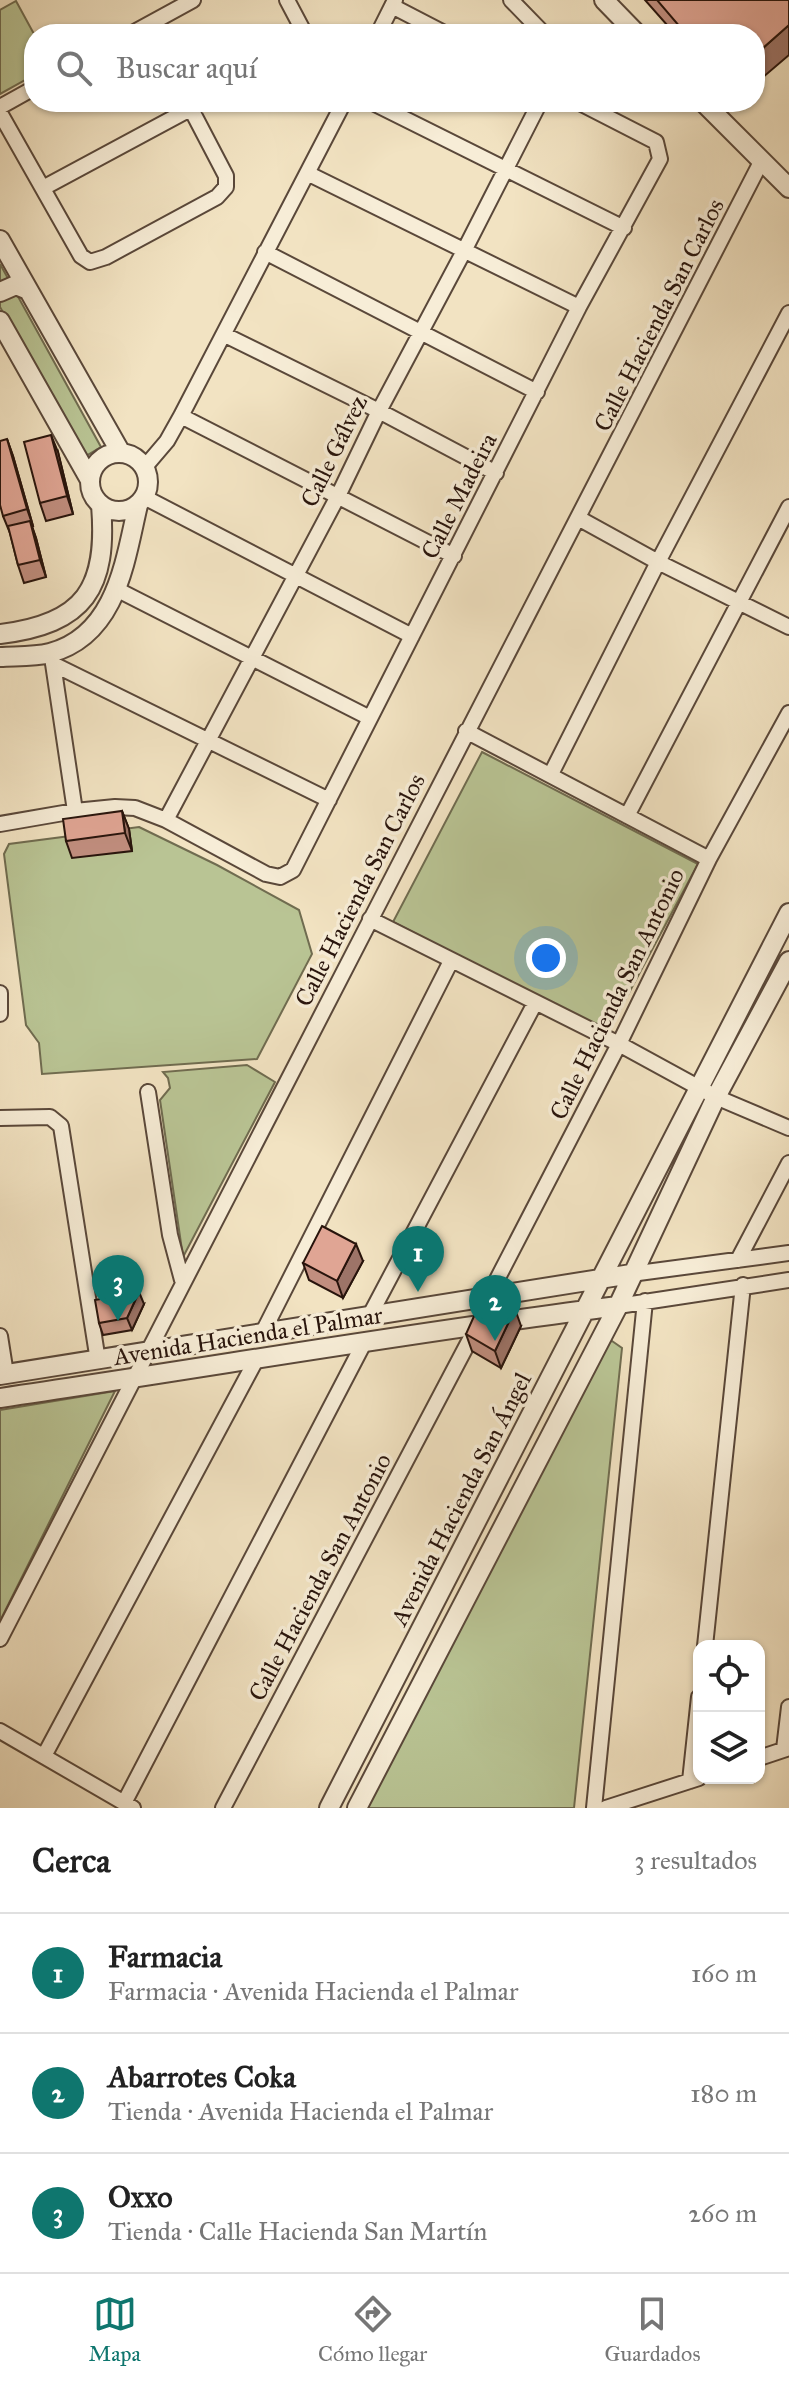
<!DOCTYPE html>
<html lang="es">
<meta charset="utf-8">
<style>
body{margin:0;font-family:"IM FELL Great Primer",serif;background:#f2f2f2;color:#222}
.controls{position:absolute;right:24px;bottom:24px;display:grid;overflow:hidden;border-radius:16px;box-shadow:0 2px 6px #0004}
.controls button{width:72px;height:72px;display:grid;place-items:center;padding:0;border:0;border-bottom:2px solid #e0e0e0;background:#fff;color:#222;font:40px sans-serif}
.you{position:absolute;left:546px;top:958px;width:28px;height:28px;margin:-20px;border:6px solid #fff;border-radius:50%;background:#1a73e8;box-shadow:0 0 0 12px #1a73e833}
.badge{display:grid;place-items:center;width:52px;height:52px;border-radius:50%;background:#0f766e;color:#fff;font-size:26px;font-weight:700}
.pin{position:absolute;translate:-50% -66px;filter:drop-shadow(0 2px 4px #0008)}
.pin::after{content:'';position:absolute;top:42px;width:28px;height:24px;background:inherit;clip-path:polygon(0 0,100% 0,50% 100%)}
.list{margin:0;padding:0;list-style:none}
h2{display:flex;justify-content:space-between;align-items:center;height:104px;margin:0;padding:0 32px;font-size:34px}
h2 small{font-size:26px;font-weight:400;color:#767676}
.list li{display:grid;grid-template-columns:52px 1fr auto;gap:24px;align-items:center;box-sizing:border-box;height:120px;padding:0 32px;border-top:2px solid #e0e0e0}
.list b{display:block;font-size:30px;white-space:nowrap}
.list p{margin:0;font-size:26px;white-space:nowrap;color:#767676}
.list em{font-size:26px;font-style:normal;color:#767676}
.icon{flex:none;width:44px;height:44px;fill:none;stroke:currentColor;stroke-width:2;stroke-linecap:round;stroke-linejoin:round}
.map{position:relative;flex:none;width:789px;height:1808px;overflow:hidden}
.search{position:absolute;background:#fff;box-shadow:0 2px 6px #0004;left:24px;right:24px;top:24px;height:88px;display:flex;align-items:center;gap:20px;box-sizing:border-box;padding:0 28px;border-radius:32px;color:#767676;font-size:30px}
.sheet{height:464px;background:#fff}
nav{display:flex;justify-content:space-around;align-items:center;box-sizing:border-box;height:112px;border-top:2px solid #e0e0e0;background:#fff;font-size:22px;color:#767676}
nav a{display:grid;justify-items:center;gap:4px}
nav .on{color:#0f766e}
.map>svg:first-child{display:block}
</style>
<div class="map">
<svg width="789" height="1808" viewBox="0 0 789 1808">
<rect width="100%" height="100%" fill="#f2e3c2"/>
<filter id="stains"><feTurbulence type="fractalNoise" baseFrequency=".0025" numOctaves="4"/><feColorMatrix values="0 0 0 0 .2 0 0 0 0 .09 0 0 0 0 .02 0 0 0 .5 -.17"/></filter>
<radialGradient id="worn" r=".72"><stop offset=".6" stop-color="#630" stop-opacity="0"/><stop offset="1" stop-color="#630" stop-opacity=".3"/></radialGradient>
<path fill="#b9c494" stroke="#706c50" stroke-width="2" d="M 16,1 L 34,34 L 34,75 L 0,94 L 0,10 Z
M 0,264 L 101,447 L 84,457 L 0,307 Z
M 482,752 L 698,864 L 608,1032 L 393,922 Z
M 139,827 L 217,865 L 299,910 L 312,954 L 257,1059 L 42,1074 L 39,1043 L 26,1025 L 4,854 L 9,844 Z
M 247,1065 L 275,1082 L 183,1257 L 160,1100 L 170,1088 L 168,1078 L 163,1072 Z
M 612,1341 L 622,1348 L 574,1808 L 366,1808 L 606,1343 Z
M 115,1391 L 0,1621 L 0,1410 Z"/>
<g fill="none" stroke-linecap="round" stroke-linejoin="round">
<g stroke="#5a483a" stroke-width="18">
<path id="minor" d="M 287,0 L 305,34
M 511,0 L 544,34
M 392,6 L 446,34
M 131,34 L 193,0
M 378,34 L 395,0
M 371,102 L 624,228
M 0,107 L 34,88
M 0,113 L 81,256 L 90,262 L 106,257 L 217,197 L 226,187 L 226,176 L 191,109
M 307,173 L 579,307
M 43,188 L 203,102
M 265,252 L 537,392
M 225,335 L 379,411 L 496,473
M 181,416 L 454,556
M 144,468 L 167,441 L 181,416 L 344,102
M 144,497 L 412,636
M 580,519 L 658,562 L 789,627
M 118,590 L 370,718
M 52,657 L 75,811
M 53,664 L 329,800
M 466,731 L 709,859
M 551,774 L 658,562 L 789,313
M 627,816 L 789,507
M 166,820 L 338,496 L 379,411 L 464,251 L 540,102
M 0,824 L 75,811 L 115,807 L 135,808 L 166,820 L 266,874 L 280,877 L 293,870 L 579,307 L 660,159 L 656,142 L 578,102
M 370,919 L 619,1044 L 716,1097 L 789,1128
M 0,993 L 0,1014
M 148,1092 L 170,1235 L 182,1280
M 0,1118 L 50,1117 L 61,1126 L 98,1361
M 738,1260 L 789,1163
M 631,1274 L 789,1253
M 488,1297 L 619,1044 L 709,859 L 789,713
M 618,1306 L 789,1280
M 369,1317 L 535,1003
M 262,1334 L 451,961
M 0,1336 L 6,1374
M 0,1639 C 251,1145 510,656 761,162
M 705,1646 L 743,1285
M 0,1731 L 133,1808
M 784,1749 L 789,1707
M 44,1756 L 256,1360
M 759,1758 L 789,1748
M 690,1781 L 699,1697
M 124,1803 L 365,1341
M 223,1808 L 476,1328
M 594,1808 L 645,1301
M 606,1808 L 699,1778"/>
</g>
<g stroke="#5a483a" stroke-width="22">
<path id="tertiary" d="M 604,0 L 637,34
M 703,102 L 789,188
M 0,240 L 121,453
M 0,292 L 16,285 L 28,290
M 0,321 L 90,480
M90 482a29 29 0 1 1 58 0a29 29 0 1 1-58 0Z
M 0,634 C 85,624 108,588 101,505
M 0,657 C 16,656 34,657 50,653 C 117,635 125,560 138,505
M 0,1375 L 631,1274
M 0,1398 C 206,1368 411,1332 618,1306
M 329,1808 L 789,913
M 357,1808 L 618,1306 L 716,1097 L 789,961"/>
</g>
<use href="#minor" stroke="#f7edd7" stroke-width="14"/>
<use href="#tertiary" stroke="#f7edd7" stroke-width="18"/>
</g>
<path fill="#c18e7f" stroke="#28140c" stroke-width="2" d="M 645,0 L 789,0 L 755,34 L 675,34 Z
M 7,439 L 13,456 L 33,526 L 32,526 L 36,538 L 46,577 L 24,583 L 18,565 L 10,533 L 3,516 Z
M 58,452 L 73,514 L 46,521 L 40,503 Z
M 122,811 L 129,829 L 132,851 L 72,858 L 66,841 Z
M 363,1261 L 343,1298 L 309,1280 L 303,1263 Z
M 144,1304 L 132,1330 L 103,1335 L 99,1323 Z
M 521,1326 L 501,1368 L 472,1351 L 466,1334 Z"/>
<path fill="#9d7468" stroke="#28140c" stroke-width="2" d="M 789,25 L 789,55 L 755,84 L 755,55 Z
M 51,435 L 58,452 L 73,514 L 67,496 Z
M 7,439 L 13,456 L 33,526 L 27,509 Z
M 30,521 L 36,538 L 46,577 L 40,560 Z
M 122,811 L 129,829 L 132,851 L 125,833 Z
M 356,1244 L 363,1261 L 343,1298 L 337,1281 Z
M 139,1292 L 144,1304 L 132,1330 L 127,1318 Z
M 515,1309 L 521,1326 L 501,1368 L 495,1351 Z"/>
<path fill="#e0a594" stroke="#28140c" stroke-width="2" d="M 657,0 L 789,0 L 789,25 L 755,55 L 755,34 L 686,34 Z
M 51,435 L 67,496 L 40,503 L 24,442 Z
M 7,439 L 27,509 L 3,516 L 0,505 L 0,441 Z
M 30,521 L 40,560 L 18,565 L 8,526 Z
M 122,811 L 125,833 L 66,841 L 63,819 Z
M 322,1226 L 356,1244 L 337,1281 L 303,1263 Z
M 139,1292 L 127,1318 L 99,1323 L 95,1300 Z
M 515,1309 L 495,1351 L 466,1334 L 475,1314 Z"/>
<g text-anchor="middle" stroke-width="7" stroke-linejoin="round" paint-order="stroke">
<g font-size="24" fill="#28140c" stroke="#f7edd7">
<text transform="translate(659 315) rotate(-63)" y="8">Calle Hacienda San Carlos</text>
<text transform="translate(334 451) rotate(-64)" y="8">Calle Gálvez</text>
<text transform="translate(459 496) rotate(-63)" y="8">Calle Madeira</text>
<text transform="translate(360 890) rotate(-63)" y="8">Calle Hacienda San Carlos</text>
<text transform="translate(617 994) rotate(-64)" y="8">Calle Hacienda San Antonio</text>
<text transform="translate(248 1336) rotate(-9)" y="8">Avenida Hacienda el Palmar</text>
<text transform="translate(461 1499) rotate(-63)" y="8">Avenida Hacienda San Ángel</text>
<text transform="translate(320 1577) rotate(-62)" y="8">Calle Hacienda San Antonio</text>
</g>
</g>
<rect width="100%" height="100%" filter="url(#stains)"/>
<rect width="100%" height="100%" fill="url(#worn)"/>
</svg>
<div class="controls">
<button><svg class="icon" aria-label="locate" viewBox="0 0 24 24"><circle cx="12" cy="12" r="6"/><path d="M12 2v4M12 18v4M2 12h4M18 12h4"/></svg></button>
<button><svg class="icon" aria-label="layers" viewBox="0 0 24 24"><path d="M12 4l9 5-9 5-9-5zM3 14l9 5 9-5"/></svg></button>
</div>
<div class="you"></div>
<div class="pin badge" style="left:418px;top:1292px">1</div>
<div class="pin badge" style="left:495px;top:1341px">2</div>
<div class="pin badge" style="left:118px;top:1321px">3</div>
<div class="search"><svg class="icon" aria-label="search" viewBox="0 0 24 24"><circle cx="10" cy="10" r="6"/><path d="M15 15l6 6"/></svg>Buscar aquí</div>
</div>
<section class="sheet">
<h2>Cerca<small>3 resultados</small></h2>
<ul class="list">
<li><span class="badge">1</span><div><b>Farmacia</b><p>Farmacia · Avenida Hacienda el Palmar</p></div><em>160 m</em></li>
<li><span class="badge">2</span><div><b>Abarrotes Coka</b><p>Tienda · Avenida Hacienda el Palmar</p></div><em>180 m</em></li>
<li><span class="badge">3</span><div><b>Oxxo</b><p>Tienda · Calle Hacienda San Martín</p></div><em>260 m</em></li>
</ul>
</section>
<nav>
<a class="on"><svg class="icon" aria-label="map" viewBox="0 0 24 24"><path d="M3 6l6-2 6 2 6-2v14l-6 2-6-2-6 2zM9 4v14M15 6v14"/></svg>Mapa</a>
<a><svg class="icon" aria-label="directions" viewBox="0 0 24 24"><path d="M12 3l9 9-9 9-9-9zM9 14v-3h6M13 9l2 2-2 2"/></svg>Cómo llegar</a>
<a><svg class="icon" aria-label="saved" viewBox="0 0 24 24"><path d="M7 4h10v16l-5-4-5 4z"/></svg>Guardados</a>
</nav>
